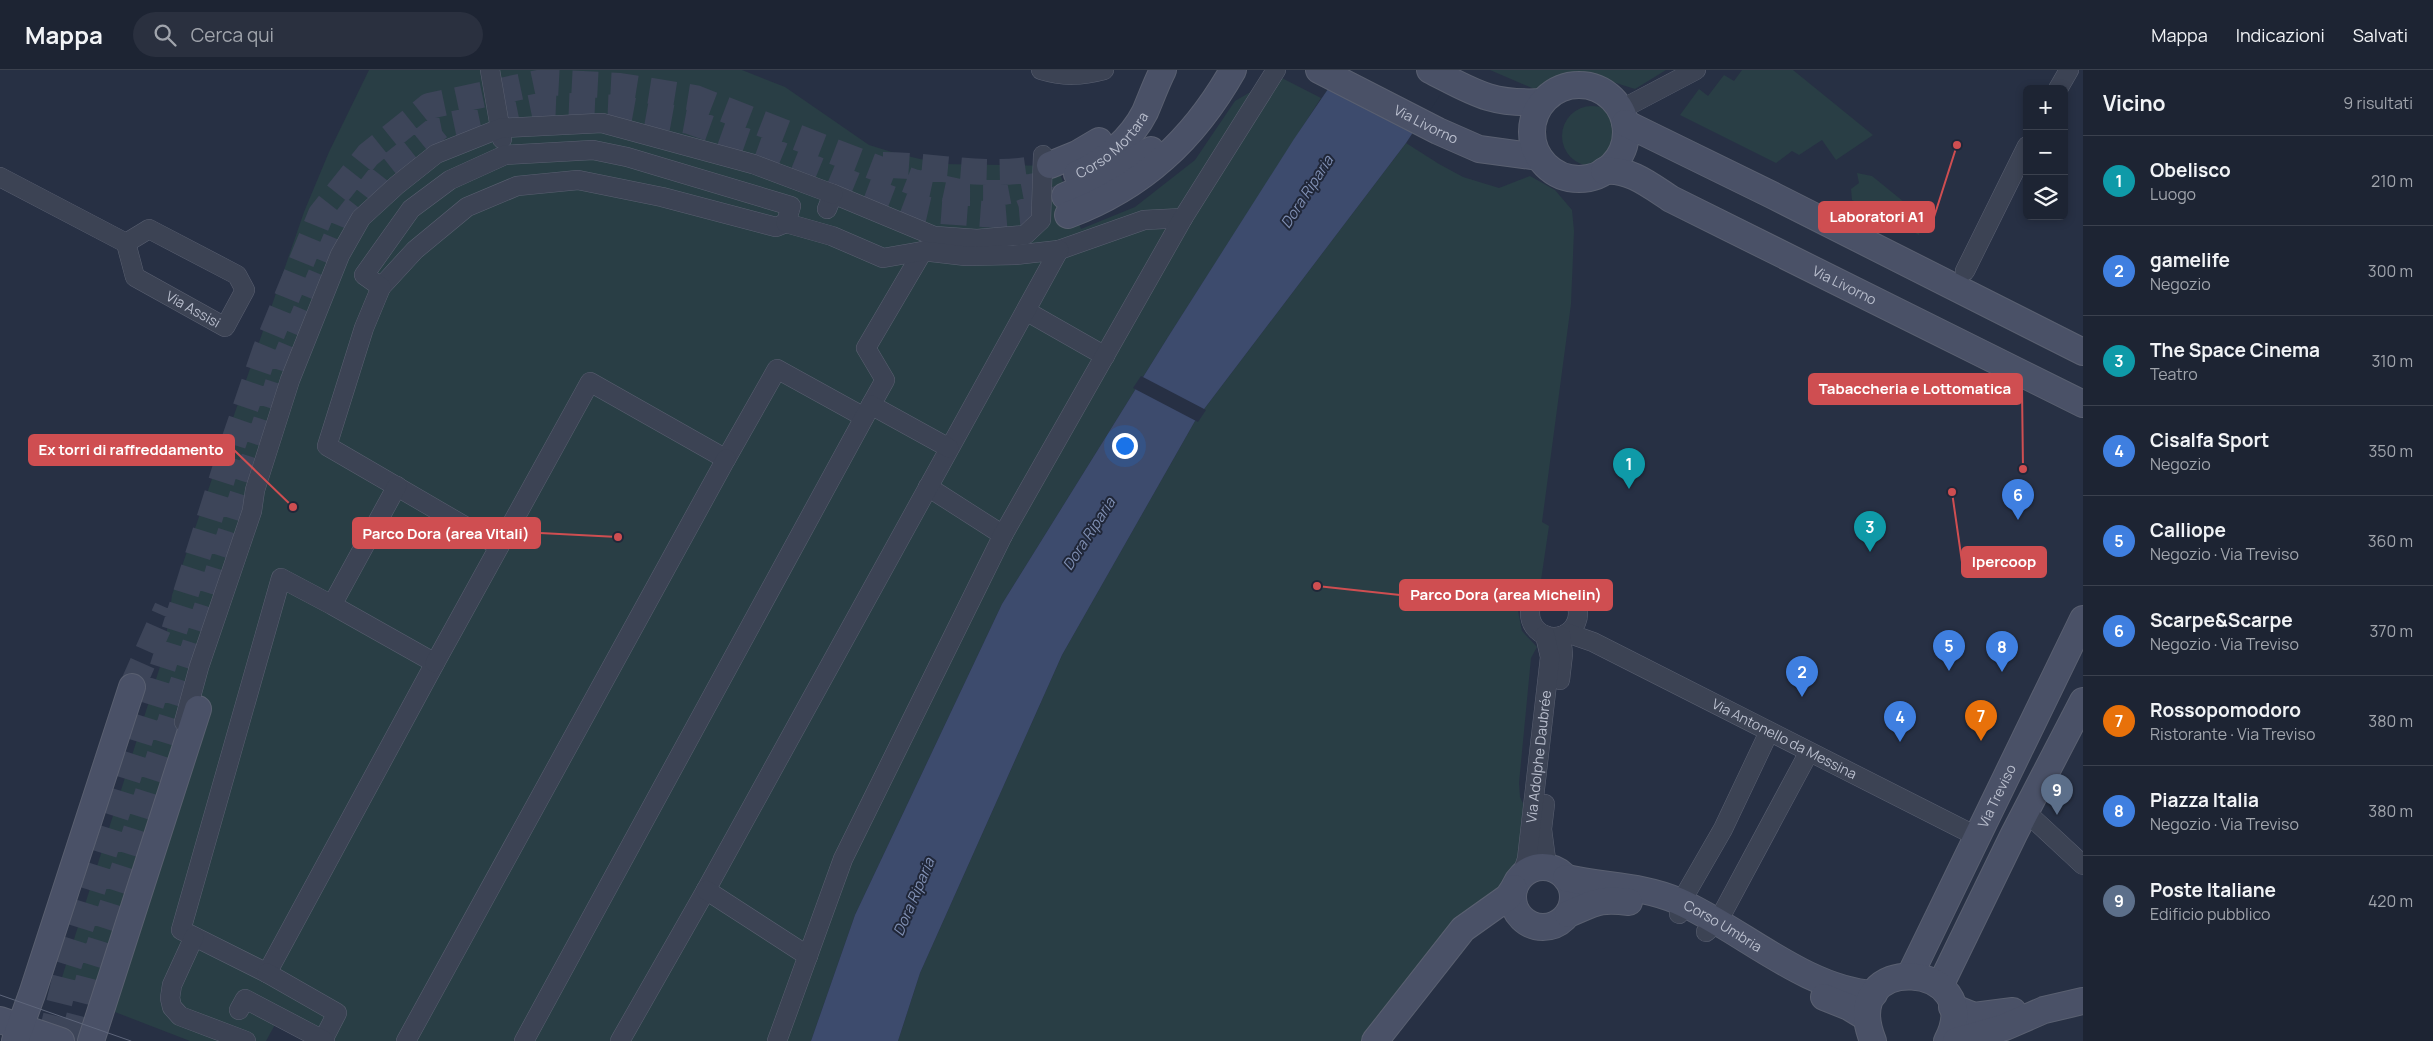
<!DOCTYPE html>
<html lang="it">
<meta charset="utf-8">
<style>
body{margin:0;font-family:Manrope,sans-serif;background:#2a303f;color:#f1f3f6}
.controls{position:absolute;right:15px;top:15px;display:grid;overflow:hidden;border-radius:8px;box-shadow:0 2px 8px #0003}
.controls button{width:45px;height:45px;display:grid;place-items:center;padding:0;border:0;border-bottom:1px solid #3b414e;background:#1d2433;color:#f1f3f6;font:25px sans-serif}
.you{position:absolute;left:1124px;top:375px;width:18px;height:18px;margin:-12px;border:4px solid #fff;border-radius:50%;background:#1a73e8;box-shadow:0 0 0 8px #1a73e833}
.badge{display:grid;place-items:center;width:32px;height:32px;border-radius:50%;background:#92adfa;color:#fff;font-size:16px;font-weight:700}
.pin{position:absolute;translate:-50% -41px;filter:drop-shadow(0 1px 2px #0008)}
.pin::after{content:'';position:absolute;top:26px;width:18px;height:15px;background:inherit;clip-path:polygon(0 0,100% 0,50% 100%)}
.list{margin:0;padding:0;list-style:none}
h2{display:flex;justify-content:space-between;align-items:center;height:65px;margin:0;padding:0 20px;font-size:21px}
h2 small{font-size:16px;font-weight:400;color:#a0a4ac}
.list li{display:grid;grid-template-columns:32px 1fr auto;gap:15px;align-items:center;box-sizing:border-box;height:90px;padding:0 20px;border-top:1px solid #3b414e}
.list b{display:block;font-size:19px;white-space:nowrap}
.list p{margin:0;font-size:16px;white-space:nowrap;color:#a0a4ac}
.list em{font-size:16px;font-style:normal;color:#a0a4ac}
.icon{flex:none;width:28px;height:28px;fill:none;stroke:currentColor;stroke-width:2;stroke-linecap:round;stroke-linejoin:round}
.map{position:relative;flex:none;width:2083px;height:971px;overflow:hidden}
header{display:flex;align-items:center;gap:30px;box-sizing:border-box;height:70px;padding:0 25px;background:#1d2433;border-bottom:1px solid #3b414e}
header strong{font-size:24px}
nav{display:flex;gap:28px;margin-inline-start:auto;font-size:18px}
.search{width:350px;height:45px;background:#2a303f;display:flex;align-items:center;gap:12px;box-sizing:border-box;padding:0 18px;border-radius:28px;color:#a0a4ac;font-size:19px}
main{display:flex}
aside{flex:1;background:#1d2433}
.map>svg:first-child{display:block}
</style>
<header>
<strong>Mappa</strong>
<div class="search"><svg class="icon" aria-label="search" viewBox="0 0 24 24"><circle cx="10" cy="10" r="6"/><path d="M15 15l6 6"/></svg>Cerca qui</div>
<nav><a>Mappa</a><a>Indicazioni</a><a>Salvati</a></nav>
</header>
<main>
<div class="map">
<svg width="2083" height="971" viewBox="0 0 2083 971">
<rect width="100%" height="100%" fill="#273044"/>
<path fill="#293e45" d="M 369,0 L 742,0 L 785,17 L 869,75 L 895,83 L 941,94 L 1057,96 L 1081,159 L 1135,137 L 1195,90 L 1235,31 L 1278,6 L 1321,28 L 1168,267 L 1002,534 L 855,845 L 811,971 L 315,971 L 277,951 L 266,971 L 190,971 L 58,920 L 163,587 L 172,525 L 304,142 L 329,82 Z
M 1490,0 L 1666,0 L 1635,19 L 1578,1 L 1539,21 Z
M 1742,0 L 1793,0 L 1873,65 L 1836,90 L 1822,70 L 1799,85 L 1792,81 L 1776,93 L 1680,45 L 1699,19 L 1708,26 L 1724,5 L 1734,11 Z
M1562 66a30 30 0 1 1 60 0a30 30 0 1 1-60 0Z
M 1406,73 L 1439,94 L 1463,107 L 1499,118 L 1530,106 L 1555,120 L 1572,140 L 1574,161 L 1571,234 L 1542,452 L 1549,456 L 1541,510 L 1524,523 L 1518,541 L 1522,561 L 1537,577 L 1531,588 L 1519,713 L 1520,727 L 1525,738 L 1521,784 L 1502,821 L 1453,857 L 1361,971 L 898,971 L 920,903 L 1062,585 L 1195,351 Z
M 1857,103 L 1872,106 L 1920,145 L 1921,155 L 1919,165 L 1852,130 L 1851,119 L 1859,113 Z"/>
<path fill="#3d4b6d" d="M 1341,0 L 1454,0 L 1406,73 L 1195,351 L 1062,585 L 920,903 L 898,971 L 811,971 L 855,845 L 1002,534 L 1168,267 L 1294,69 Z"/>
<path fill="#273044" d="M 1338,0 L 1457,0 L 1414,64 L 1403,58 L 1404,55 Z
M 1141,306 L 1206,340 L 1198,352 L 1133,318 Z"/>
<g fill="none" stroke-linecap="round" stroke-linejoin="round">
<path stroke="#3d4559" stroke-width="26" stroke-dasharray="26 13" stroke-linecap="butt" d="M 883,95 C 938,95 995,111 1050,95
M 132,617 L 167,538
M 50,971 L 67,901 L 233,374 L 265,281 L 321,144 L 368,85 L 429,36 L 543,12 L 620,16 L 695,28 L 913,112 L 964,123 L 998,123 L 1056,112
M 73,971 L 89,908 L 286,288 L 341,156 L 384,101 L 439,57 L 545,35 L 618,38 L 689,51 L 762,77 L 857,116 L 907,135 L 929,140 L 997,145 L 1021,143 L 1065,126"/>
<g stroke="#5a6071" stroke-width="20">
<g id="street">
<path d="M 490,0 L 502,69"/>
<path d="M 1041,0 C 1064,7 1081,6 1104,0"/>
<path d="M 2058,19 L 2069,0"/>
<path d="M 1620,40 L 1696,0"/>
<path id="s1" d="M 0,107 L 126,173 L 135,207 L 225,257 L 245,220 L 237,205 L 149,159 L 126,173"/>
<path d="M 827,139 L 833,124 L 934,166 L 977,169 L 1025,165 L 1041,150 L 1043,85"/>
<path d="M 1059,180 L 1144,150 L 1183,148"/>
<path d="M 1965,201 L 2027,76"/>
<path d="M 381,217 L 415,180 L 467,137 L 517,116 L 578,110 L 662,127 L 776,157 L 786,153"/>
<path d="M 1026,241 L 1105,286"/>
<path d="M 871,335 L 885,310 L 866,278 L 923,181"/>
<path d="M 928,417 L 1003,465"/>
<path d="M 499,476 L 327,376 L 364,258 L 381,217 L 364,205 L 411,139 L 450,110 L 505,85 L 593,80 L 627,87 L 791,136 L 786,153 L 832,166 L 883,188 L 923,181 L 966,186 L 1015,185 L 1059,180 L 706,820 L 620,971"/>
<circle cx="1554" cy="543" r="24"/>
<path d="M 332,535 L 435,593 L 267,903 L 181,860 L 281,508 L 332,535 L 397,416"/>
<path id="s2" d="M 1567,563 L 1593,572 L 1976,766"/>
<path d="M 435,593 L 590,312 L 726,389 L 777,299 L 864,347"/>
<path d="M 1560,610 L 1563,584 L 1561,566"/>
<path d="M 184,652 L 199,597 L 252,441 L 255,420 L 290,310 L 340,185 L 361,148 L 397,115 L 436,84 L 501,58 L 602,53 L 753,94 L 833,124"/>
<path d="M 1545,734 L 1542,759 L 1547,797"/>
<path d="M 2026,742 L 2083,795"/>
<path id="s3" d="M 1521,807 L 1527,789 L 1550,587 L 1545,565"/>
<path d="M 706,820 L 808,886"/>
<path d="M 1679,844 L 1681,832 L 1723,759 L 1769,662"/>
<path d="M 1706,862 L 1717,852 L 1722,844 L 1809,682"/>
<path d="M 194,867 L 172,915 L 170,928 L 172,937 L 180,946 L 246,971"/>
<path d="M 267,903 L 337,943 L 323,970 L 325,971"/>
<path d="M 239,940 L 245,929 L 323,970"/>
<path d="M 406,971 L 726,389"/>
<path d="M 524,971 L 871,335 L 949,378"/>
<path d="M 777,971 L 843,789 L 1003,465 L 1183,148 L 1276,0"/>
</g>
</g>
<g stroke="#5a6071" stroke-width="28">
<g id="secondary">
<path id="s4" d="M 1319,0 L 1438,61 L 1479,79 L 1539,87"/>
<path d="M 1430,0 C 1473,22 1491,35 1542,32"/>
<circle cx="1579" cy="62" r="47"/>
<path d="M 1625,53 L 1774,126 L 2083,282"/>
<path d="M 1050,95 L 1077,84 L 1099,71"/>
<path id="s5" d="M 1604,101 C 1629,98 1651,116 1671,129 L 2083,334"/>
<path id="s6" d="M 1077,104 C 1104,93 1132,68 1145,42 C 1151,28 1156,14 1163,0"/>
<path d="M 1065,126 L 1095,113 L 1151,80"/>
<path d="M 1068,145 C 1143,117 1194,69 1233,0"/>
<circle cx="1543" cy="827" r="30"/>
<path id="s7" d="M 1566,808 C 1605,817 1641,815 1678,831 C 1740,858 1805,920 1874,924"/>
<path d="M 1568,844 C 1595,833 1598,828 1629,832"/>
<path id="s8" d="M 1910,905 L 2083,549"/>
<path d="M 1940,916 L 2014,764 L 2083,631"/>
<path d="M 1824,927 L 1849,937 L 1867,948"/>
<path d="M 1952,937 L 1974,946 L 2013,941"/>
<path d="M 0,950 L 61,971"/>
<path d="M 15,971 L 32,924 L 132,617"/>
<path d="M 91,971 L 198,639"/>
<path d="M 1375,971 L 1463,859 L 1508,827 L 1514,818"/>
<path d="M 1873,971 C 1836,879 1989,891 1947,971"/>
<path d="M 1956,971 L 2005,957 L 2044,940 L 2083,931"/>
</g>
</g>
<use href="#street" stroke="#3c4354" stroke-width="19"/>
<use href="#secondary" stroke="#4a5167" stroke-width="26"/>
<path stroke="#5e667b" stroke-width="1" d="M 0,925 L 131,971"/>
</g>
<g text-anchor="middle" stroke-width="4" stroke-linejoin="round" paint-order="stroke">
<g font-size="14" fill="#b9becd" stroke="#202739">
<text dy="5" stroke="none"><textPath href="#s4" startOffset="120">Via Livorno</textPath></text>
<text dy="5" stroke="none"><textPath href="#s6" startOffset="46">Corso Mortara</textPath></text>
<text dy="5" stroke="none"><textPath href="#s5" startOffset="268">Via Livorno</textPath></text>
<text dy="5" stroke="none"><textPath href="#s1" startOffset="244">Via Assisi</textPath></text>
<text dy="5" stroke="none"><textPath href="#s2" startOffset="242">Via Antonello da Messina</textPath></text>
<text dy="5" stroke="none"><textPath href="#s3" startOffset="122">Via Adolphe Daubrée</textPath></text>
<text dy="5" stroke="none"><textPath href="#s8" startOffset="199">Via Treviso</textPath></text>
<text dy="5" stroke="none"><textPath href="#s7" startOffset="166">Corso Umbria</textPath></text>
</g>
<g font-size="15" font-style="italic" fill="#8090b4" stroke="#202739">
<text transform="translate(1307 122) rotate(-57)" y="5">Dora Riparia</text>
<text transform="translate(1089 464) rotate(-57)" y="5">Dora Riparia</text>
<text transform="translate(914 827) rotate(-67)" y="5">Dora Riparia</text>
</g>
</g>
<path fill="none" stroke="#cf4e51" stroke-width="2" d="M1957 75L1934 147M2023 399L2022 319M293 437L234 380M618 467L540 463M1952 422L1962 492M1317 516L1400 525"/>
<g fill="#cf4e51" stroke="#202739" stroke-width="2">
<circle cx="1957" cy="75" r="5"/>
<circle cx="2023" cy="399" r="5"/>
<circle cx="293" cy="437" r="5"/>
<circle cx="618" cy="467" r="5"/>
<circle cx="1952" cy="422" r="5"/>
<circle cx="1317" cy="516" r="5"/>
</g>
<g fill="#cf4e51" stroke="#cf4e51" stroke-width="2">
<rect x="1819" y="132" width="115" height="30" rx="5"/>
<rect x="1809" y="304" width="213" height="30" rx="5"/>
<rect x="29" y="365" width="205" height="30" rx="5"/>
<rect x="353" y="448" width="187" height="30" rx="5"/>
<rect x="1962" y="477" width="84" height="30" rx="5"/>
<rect x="1400" y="510" width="212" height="30" rx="5"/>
</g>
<g font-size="15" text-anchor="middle" font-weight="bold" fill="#fff">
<text x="1877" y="152">Laboratori A1</text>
<text x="1915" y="324">Tabaccheria e Lottomatica</text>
<text x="131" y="385">Ex torri di raffreddamento</text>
<text x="446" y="469">Parco Dora (area Vitali)</text>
<text x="2004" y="497">Ipercoop</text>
<text x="1506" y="530">Parco Dora (area Michelin)</text>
</g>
</svg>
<div class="controls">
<button>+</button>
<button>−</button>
<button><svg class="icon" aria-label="layers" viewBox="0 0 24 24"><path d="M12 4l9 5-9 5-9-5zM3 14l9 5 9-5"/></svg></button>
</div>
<div class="you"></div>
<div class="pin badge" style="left:1629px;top:419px;background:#0f9aa8">1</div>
<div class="pin badge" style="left:1802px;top:627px;background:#3f7fe0">2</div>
<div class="pin badge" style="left:1870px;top:482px;background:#0f9aa8">3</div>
<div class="pin badge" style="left:1900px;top:672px;background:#3f7fe0">4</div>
<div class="pin badge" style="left:1949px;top:601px;background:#3f7fe0">5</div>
<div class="pin badge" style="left:2018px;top:450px;background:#3f7fe0">6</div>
<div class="pin badge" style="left:1981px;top:671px;background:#e8710a">7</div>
<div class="pin badge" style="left:2002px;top:602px;background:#3f7fe0">8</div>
<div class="pin badge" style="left:2057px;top:745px;background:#5c6f8a">9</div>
</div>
<aside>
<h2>Vicino<small>9 risultati</small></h2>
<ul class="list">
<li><span class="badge" style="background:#0f9aa8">1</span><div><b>Obelisco</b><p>Luogo</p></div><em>210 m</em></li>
<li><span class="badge" style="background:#3f7fe0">2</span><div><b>gamelife</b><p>Negozio</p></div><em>300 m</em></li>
<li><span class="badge" style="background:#0f9aa8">3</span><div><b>The Space Cinema</b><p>Teatro</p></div><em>310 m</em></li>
<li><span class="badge" style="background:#3f7fe0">4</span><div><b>Cisalfa Sport</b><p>Negozio</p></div><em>350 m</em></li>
<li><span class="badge" style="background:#3f7fe0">5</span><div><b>Calliope</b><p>Negozio · Via Treviso</p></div><em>360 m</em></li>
<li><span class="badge" style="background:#3f7fe0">6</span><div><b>Scarpe&amp;Scarpe</b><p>Negozio · Via Treviso</p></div><em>370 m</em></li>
<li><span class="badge" style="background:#e8710a">7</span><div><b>Rossopomodoro</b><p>Ristorante · Via Treviso</p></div><em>380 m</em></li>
<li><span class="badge" style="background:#3f7fe0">8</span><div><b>Piazza Italia</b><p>Negozio · Via Treviso</p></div><em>380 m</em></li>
<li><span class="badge" style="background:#5c6f8a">9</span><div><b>Poste Italiane</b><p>Edificio pubblico</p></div><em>420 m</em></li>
</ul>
</aside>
</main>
